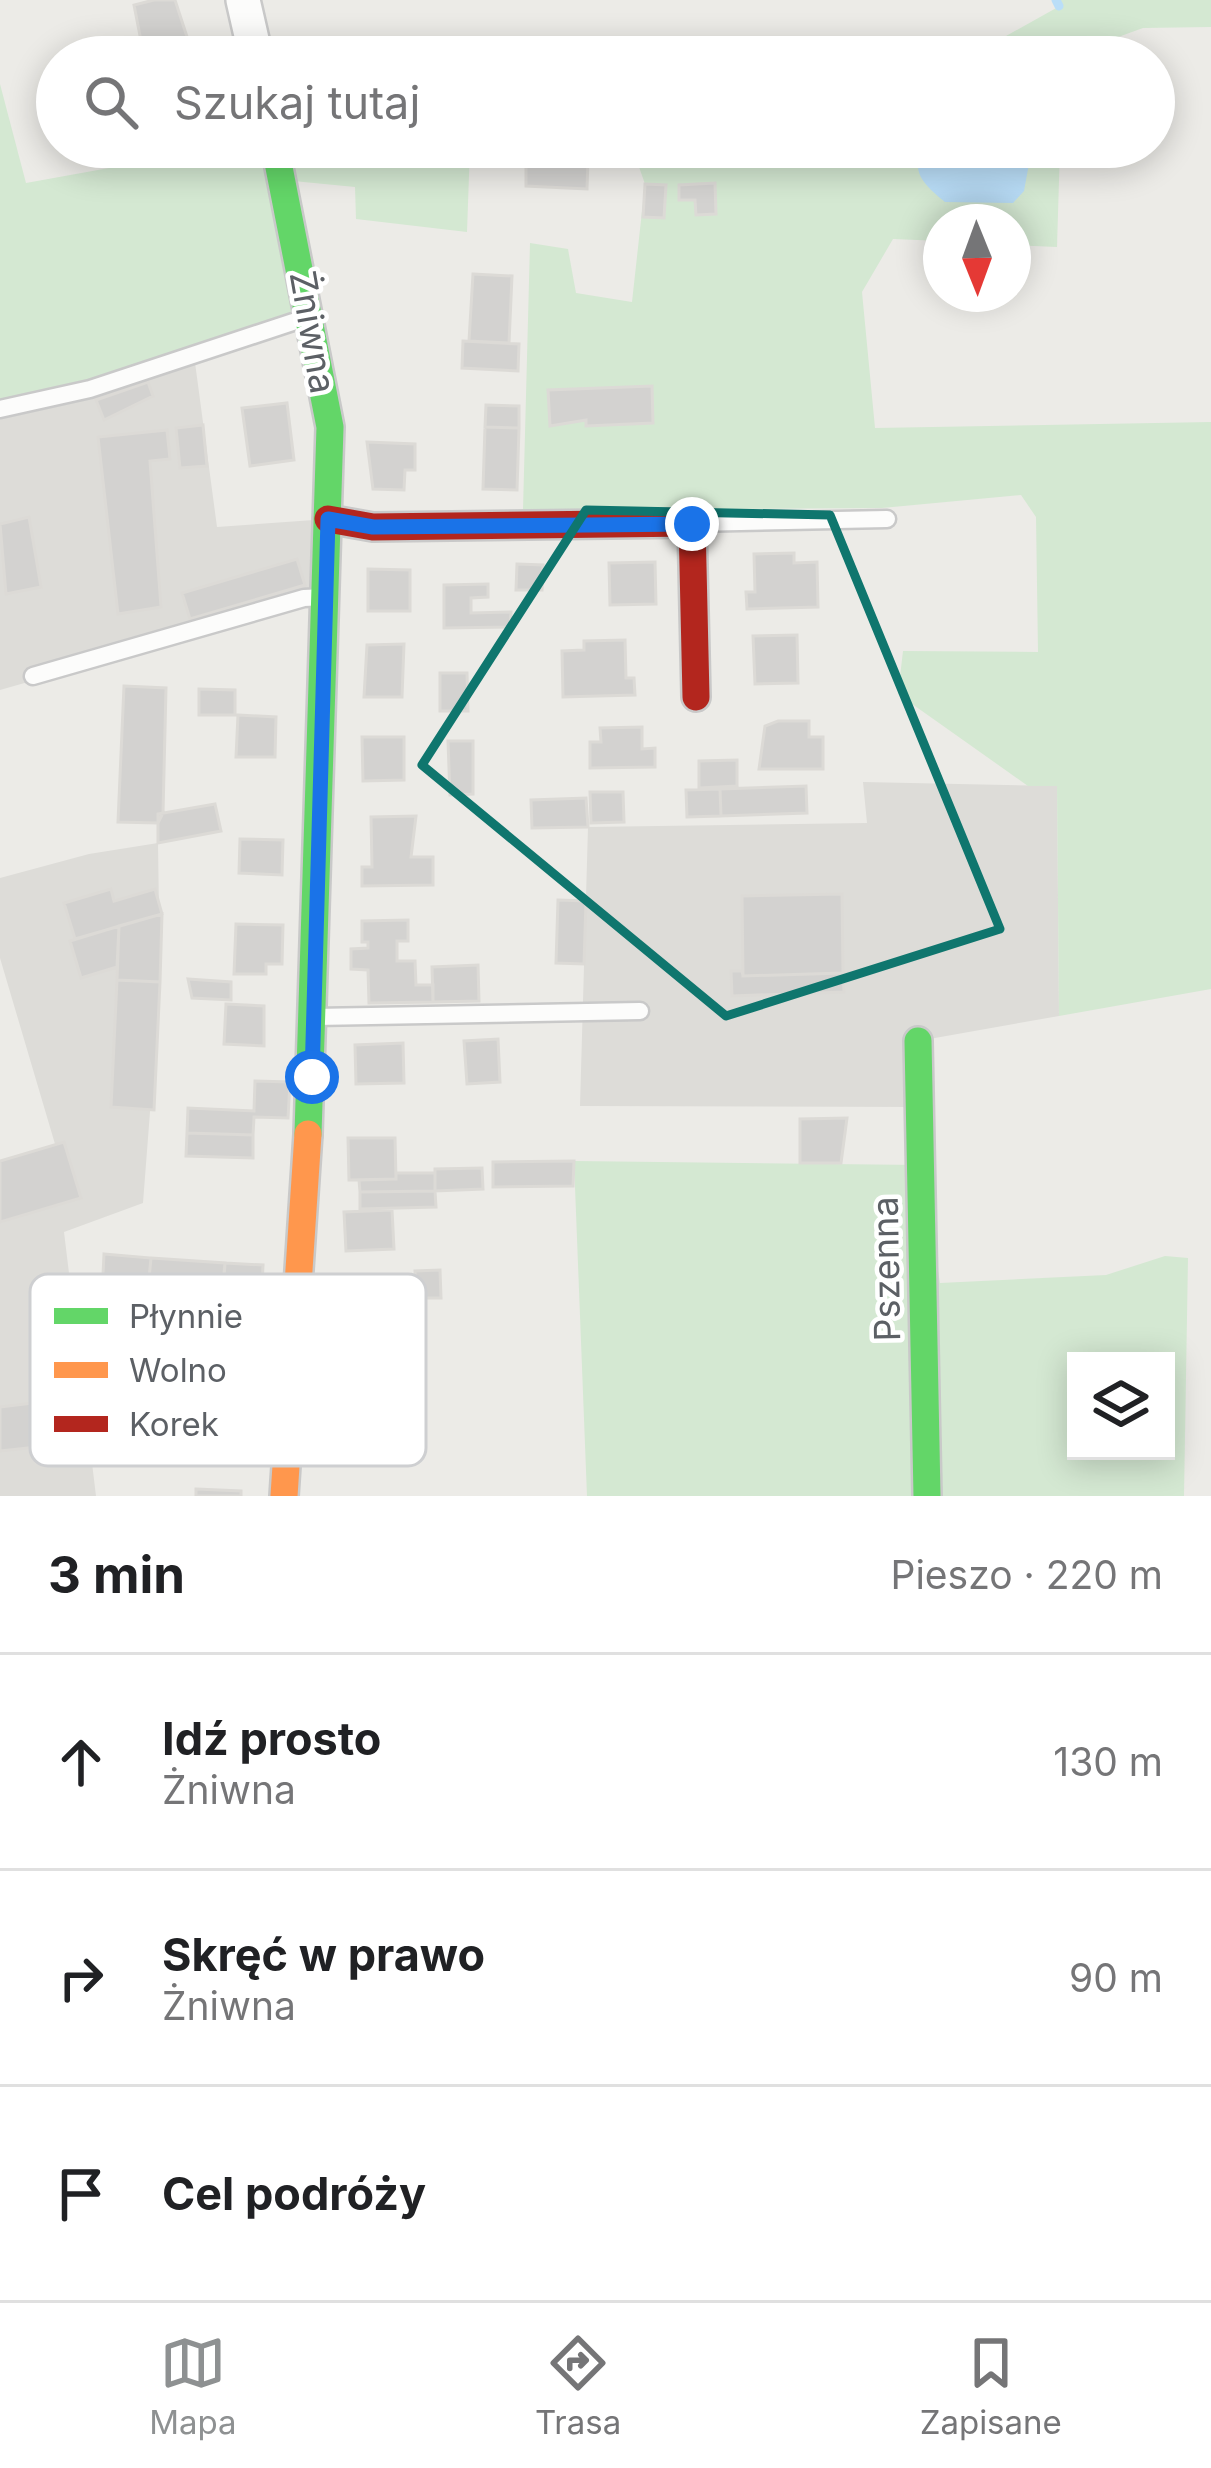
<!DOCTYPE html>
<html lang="pl">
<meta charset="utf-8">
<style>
body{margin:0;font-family:Inter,sans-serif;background:#f2f2f2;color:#202124}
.controls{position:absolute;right:36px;bottom:36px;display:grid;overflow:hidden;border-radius:0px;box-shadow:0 6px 30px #0003}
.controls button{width:108px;height:108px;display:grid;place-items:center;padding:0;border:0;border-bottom:3px solid #e0e0e0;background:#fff;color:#202124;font:60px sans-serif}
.compass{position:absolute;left:923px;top:204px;width:108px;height:108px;border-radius:50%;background:#fff;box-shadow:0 6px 30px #0003;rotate:179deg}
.stop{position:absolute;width:36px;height:36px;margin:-27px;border:9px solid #1a73e8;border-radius:50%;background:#fff}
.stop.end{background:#1a73e8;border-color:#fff;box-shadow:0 3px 12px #0008}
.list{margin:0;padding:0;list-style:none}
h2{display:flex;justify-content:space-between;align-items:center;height:156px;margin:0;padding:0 48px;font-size:51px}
h2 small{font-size:39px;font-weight:400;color:#757577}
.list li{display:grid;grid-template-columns:78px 1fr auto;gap:36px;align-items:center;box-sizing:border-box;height:216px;padding:0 48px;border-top:3px solid #e0e0e0}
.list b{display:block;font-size:45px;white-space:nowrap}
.list p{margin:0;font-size:39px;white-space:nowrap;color:#757577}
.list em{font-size:39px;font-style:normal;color:#757577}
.icon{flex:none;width:66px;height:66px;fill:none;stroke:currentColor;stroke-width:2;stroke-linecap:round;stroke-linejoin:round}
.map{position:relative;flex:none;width:1211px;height:1496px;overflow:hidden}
.search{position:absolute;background:#fff;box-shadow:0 6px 30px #0003;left:36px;right:36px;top:36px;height:132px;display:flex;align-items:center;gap:30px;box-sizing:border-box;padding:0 42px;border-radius:66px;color:#757577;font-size:45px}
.sheet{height:804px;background:#fff}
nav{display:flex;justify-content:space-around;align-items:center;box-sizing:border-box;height:168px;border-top:3px solid #e0e0e0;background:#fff;font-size:33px;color:#757577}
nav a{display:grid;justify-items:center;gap:6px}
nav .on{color:#8e9192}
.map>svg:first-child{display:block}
</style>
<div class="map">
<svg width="1211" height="1496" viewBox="0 0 1211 1496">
<rect width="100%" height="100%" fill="#ecebe7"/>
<path fill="#dddcd8" d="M 194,355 L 217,527 L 328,519 L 326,597 L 0,690 L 0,409 Z
M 863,782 L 1057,786 L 1059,1016 L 918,1041 L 919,1107 L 580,1106 L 588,827 L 867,823 Z
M 158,843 L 160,982 L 143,1203 L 64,1232 L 96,1496 L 0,1496 L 0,1161 L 55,1144 L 0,958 L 0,878 L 89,854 Z"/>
<path fill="#d4e8d2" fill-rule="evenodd" d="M 1057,0 L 1211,0 L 1211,27 L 1143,28 L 1063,57 L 601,57 L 596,43 L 1006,36 L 1058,7 Z
M 472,48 L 471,57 L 255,56 Z
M 0,84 L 26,183 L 225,147 L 470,147 L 467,232 L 356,219 L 355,187 L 283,180 L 312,316 L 0,409 Z
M 632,147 L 1060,147 L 1057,247 L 1013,245 L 1013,222 L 941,222 L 941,241 L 893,239 L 862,292 L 875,428 L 1211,422 L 1211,989 L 1059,1016 L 1057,786 L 1028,786 L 898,694 L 903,651 L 1038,652 L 1036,517 L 1021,495 L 882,508 L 523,510 L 530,243 L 568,249 L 576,293 L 632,302 L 645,184 Z
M 574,1161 L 920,1165 L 940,1283 L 1106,1275 L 1165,1256 L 1188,1258 L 1184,1496 L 587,1496 ZM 1076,1361 L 1166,1361 L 1166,1451 L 1076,1451 Z"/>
<path fill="#badef8" d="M 923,147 L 1032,147 L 1024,191 L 1013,203 L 945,202 C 926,186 909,173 923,147 Z"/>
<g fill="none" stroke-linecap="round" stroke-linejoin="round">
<path stroke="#badef8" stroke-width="9" d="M 1056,0 L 1059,6"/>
</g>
<path fill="#d3d2d0" stroke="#dcdad6" stroke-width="3" d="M 154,0 L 175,0 L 190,46 L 144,56 L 134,5 Z
M 517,147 L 571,147 L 570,160 L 588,160 L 587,189 L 526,186 L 526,163 L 517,161 Z
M 715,183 L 716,214 L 696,215 L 695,200 L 679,200 L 679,185 Z
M 645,184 L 666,185 L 664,218 L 643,217 Z
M 473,274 L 512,276 L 509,343 L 469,341 Z
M 463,341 L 519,344 L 518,371 L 462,368 Z
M 148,382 L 153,396 L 104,420 L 96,400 Z
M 652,386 L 653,423 L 586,426 L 586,420 L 550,426 L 548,390 Z
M 287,403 L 294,460 L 250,466 L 242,408 Z
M 486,405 L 519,406 L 519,428 L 485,427 Z
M 203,425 L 207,466 L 180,468 L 176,428 Z
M 485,427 L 519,428 L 517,490 L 483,489 Z
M 167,430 L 170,459 L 150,461 L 161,607 L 118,614 L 98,437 Z
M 367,442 L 415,444 L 415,470 L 405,470 L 404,490 L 373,489 Z
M 29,517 L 41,587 L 6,594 L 0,524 Z
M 794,553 L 794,563 L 817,562 L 818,607 L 747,609 L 746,592 L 755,592 L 754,554 Z
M 297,559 L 305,585 L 190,619 L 182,593 Z
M 655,562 L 656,604 L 610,605 L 609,563 Z
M 517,564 L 543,565 L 542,590 L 516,590 Z
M 368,569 L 410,570 L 410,611 L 368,611 Z
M 488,584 L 488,597 L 471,598 L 471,613 L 511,612 L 510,627 L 444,628 L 444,585 Z
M 797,635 L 798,683 L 755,684 L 753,636 Z
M 625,640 L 626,678 L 634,678 L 635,695 L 563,697 L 562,651 L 584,650 L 584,641 Z
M 404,644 L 402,697 L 364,697 L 367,645 Z
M 440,673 L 467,673 L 468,711 L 440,711 Z
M 124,686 L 166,688 L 163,813 L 158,823 L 118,822 Z
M 199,689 L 235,690 L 235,715 L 199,715 Z
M 238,715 L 276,717 L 275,757 L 236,757 Z
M 778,721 L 809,721 L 809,737 L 823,737 L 823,769 L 759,769 L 765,726 Z
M 642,727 L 642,749 L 655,748 L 655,767 L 590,768 L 590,742 L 601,742 L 600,728 Z
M 362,737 L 404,737 L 404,780 L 363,781 Z
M 448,741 L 473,741 L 473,794 L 450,795 Z
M 737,760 L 737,786 L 699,788 L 699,761 Z
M 806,786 L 807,813 L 721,816 L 720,789 Z
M 720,789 L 721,816 L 687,817 L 686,790 Z
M 590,792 L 623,792 L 624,822 L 591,823 Z
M 586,798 L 588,827 L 532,828 L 531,800 Z
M 215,804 L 221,831 L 158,843 L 158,814 Z
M 416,816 L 411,857 L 433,857 L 433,885 L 362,886 L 362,867 L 372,867 L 371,817 Z
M 240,839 L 283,840 L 282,875 L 239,873 Z
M 111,889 L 114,901 L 155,889 L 162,914 L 75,939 L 64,903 Z
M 842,894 L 843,973 L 743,976 L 742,896 Z
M 558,900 L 586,901 L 584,964 L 556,963 Z
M 162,914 L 160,982 L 117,980 L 119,926 Z
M 408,920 L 408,941 L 397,941 L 397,961 L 415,961 L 416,985 L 433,985 L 433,1002 L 369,1003 L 368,970 L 351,969 L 351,949 L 368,948 L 368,942 L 362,942 L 362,921 Z
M 236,924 L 283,925 L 282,964 L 266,964 L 266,974 L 234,974 Z
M 119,926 L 117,967 L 81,978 L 70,941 Z
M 478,965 L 479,1001 L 433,1002 L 432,967 Z
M 731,971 L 742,971 L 743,976 L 843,973 L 844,992 L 732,996 Z
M 188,979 L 231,982 L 231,1000 L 192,998 Z
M 117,980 L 160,982 L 154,1110 L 111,1107 Z
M 226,1004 L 264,1006 L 264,1046 L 224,1044 Z
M 498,1039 L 500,1082 L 467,1084 L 464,1041 Z
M 403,1043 L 404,1083 L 356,1084 L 355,1045 Z
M 255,1081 L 290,1082 L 288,1118 L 254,1117 L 253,1135 L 187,1133 L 188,1108 L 254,1111 Z
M 847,1118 L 841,1163 L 800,1163 L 800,1119 Z
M 187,1133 L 253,1135 L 253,1158 L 186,1156 Z
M 348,1138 L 395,1138 L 396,1179 L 349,1180 Z
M 64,1142 L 81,1198 L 0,1222 L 0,1161 Z
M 574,1161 L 573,1186 L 493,1187 L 493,1162 Z
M 482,1168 L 483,1189 L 435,1191 L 435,1169 Z
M 396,1173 L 435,1173 L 435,1191 L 360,1192 L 359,1180 L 396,1179 Z
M 435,1191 L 436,1207 L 360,1209 L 360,1192 Z
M 392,1210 L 394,1249 L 346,1251 L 344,1212 Z
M 104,1254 L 151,1258 L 147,1299 L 102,1296 Z
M 151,1258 L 225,1263 L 221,1304 L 147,1299 Z
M 225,1263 L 263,1265 L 258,1381 L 217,1379 Z
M 440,1270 L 441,1298 L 416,1298 L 415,1271 Z
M 41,1402 L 93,1441 L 0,1451 L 0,1407 Z
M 196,1489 L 241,1491 L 241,1496 L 196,1496 Z"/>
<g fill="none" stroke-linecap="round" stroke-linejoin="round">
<g stroke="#c9c9c9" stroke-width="21">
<path id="lane" d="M 0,409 L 90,389 L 305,318
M 692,523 L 887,519
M 33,676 L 304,598 L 325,597
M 315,1017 L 640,1011"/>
</g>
<g stroke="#c9c9c9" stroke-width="38">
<path id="street" d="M 243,0 L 256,57"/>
</g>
<g stroke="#c9c9c9" stroke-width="32">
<path id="fast" d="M 275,147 L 330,427 L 308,1134
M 918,1041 L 927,1496"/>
</g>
<g stroke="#c9c9c9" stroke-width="32">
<path id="slow" d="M 284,1496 L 308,1134"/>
</g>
<g stroke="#c9c9c9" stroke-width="32">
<path id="jam" d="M 328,519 L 373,527 L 692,523 L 696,697"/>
</g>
<use href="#lane" stroke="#fcfcfb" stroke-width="16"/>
<use href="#street" stroke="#fcfcfb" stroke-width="33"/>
<use href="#fast" stroke="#63d668" stroke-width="27"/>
<use href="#slow" stroke="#ff974d" stroke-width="27"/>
<use href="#jam" stroke="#b3261e" stroke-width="27"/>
</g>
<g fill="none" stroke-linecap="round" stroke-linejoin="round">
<path stroke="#1a73e8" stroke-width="15" d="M 312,1077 L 328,519 L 373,527 L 692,524"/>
</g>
<path fill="none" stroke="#0f766e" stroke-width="9" stroke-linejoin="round" d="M 586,510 L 830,515 L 1000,929 L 726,1016 L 422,765 Z"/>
<g text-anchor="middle" stroke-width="9" stroke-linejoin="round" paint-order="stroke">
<g font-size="36" fill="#5c6065" stroke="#fff">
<text transform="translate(313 332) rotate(80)" y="13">Żniwna</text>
<text transform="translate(886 1269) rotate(-91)" y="13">Pszenna</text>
</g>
</g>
<rect x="30" y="1274" width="396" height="192" rx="18" fill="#fff" stroke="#cecfd1" stroke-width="3"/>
<rect x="54" y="1308" width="54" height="16" fill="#63d668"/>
<rect x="54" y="1362" width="54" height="16" fill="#ff974d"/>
<rect x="54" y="1416" width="54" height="16" fill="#b3261e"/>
<g font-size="33" fill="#5c6065">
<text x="129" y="1328">Płynnie</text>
<text x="129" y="1382">Wolno</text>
<text x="129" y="1436">Korek</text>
</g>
</svg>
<div class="controls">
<button><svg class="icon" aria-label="layers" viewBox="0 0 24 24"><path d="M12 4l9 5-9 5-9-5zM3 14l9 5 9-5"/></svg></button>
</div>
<svg class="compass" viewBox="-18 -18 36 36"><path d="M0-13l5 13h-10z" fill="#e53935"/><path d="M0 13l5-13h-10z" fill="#757577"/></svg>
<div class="stop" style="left:312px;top:1077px"></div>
<div class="stop end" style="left:692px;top:524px"></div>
<div class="search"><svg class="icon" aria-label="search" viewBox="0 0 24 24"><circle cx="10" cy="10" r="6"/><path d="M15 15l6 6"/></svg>Szukaj tutaj</div>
</div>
<section class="sheet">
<h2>3 min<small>Pieszo · 220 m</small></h2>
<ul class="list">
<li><svg class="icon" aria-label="ahead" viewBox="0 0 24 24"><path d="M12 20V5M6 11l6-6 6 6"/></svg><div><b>Idź prosto</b><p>Żniwna</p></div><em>130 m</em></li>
<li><svg class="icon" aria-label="right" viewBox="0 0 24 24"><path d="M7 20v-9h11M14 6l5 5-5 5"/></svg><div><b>Skręć w prawo</b><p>Żniwna</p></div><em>90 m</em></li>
<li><svg class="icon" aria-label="arrive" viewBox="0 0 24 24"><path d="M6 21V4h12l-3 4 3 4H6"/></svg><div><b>Cel podróży</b></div></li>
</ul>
</section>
<nav>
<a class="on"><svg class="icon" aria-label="map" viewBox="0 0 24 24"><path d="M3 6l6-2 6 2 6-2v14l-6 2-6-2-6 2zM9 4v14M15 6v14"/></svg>Mapa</a>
<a><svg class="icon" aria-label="directions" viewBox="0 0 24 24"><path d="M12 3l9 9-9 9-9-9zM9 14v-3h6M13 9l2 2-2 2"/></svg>Trasa</a>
<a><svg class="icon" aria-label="saved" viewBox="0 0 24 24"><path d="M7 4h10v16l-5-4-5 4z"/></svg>Zapisane</a>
</nav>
